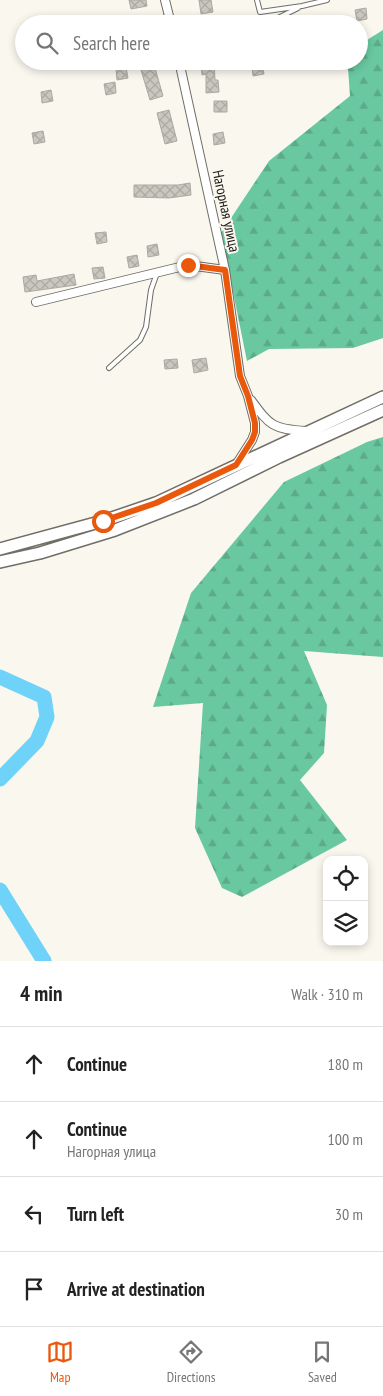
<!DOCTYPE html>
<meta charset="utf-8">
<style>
body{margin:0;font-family:"PT Sans Narrow",sans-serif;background:#f6f6f6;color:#222}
.controls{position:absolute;right:15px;bottom:15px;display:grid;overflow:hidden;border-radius:10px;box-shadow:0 2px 8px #0003}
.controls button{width:45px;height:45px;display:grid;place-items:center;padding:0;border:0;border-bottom:1px solid #e0e0e0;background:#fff;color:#222;font:25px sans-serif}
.stop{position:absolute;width:15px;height:15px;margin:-11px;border:4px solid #ea580c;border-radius:50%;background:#fff}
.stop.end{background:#ea580c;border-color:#fff;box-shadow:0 1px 5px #0008}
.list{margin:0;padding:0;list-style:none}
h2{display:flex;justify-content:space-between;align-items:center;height:65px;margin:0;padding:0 20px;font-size:21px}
h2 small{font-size:16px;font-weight:400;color:#767676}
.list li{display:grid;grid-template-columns:32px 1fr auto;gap:15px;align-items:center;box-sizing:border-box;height:75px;padding:0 20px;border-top:1px solid #e0e0e0}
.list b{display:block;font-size:19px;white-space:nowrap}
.list p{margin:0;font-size:16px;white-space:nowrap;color:#767676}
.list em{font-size:16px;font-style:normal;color:#767676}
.icon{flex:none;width:28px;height:28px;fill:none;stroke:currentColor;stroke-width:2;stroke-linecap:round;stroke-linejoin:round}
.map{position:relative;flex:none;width:383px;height:961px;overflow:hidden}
.search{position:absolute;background:#fff;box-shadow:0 2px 8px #0003;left:15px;right:15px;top:15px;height:55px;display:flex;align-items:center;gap:12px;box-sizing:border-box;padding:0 18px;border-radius:28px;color:#767676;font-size:19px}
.sheet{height:365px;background:#fff}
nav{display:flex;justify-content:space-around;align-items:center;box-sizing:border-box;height:70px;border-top:1px solid #e0e0e0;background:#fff;font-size:14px;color:#767676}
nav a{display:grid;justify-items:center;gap:2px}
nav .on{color:#ea580c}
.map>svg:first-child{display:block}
</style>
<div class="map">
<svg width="383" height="961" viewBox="0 0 383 961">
<defs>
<pattern id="forest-firs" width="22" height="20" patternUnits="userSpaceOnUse" patternTransform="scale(1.25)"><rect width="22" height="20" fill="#69c8a0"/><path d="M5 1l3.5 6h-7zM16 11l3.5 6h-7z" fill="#5bab89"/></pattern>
<pattern id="building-cross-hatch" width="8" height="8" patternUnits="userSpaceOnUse" patternTransform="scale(1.25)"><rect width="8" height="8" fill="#cac7bf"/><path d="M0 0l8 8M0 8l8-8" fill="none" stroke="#adaaa4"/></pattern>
</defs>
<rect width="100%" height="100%" fill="#f9f7ee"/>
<path fill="url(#forest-firs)" d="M 383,30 L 383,338 L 353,348 L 269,349 L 247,361 L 221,233 L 269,161 L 350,96 L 348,68 L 351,61 L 359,61 L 359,45 Z
M 383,437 L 383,657 L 304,651 L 327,705 L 324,753 L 300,780 L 347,840 L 242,897 L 222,888 L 195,828 L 203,703 L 153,707 L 191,593 L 284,482 L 367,442 Z"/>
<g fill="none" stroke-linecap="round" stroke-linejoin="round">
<path stroke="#6ed2f9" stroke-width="15" d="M 0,677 L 44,697 L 47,717 L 37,741 L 0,779
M 0,890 L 44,961"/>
</g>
<path fill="url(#building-cross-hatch)" stroke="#aba9a1" d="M 129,0 L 146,0 L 147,6 L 131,9 Z
M 199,0 L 211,0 L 213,12 L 201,14 Z
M 366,8 L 367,19 L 357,21 L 355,10 Z
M 142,61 L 153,61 L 163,96 L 150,100 L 141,70 L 144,69 Z
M 214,61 L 215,80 L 218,80 L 219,92 L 206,93 L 206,74 L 202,75 L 201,62 Z
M 262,63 L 264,74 L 253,76 L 252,65 Z
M 126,67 L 128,78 L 117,80 L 116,68 Z
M 115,82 L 116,93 L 106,95 L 104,84 Z
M 51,90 L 53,101 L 42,103 L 41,92 Z
M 214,101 L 227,101 L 227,112 L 214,112 Z
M 169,110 L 177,141 L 165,144 L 157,113 Z
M 43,131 L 45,142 L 34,144 L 32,133 Z
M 223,132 L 225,143 L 214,145 L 213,134 Z
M 190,183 L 191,195 L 169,198 L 134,197 L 134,185 L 178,185 Z
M 106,232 L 107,242 L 97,244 L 95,233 Z
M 157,244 L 159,255 L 148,257 L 147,246 Z
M 137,255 L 139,266 L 129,268 L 127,257 Z
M 103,267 L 105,278 L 94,279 L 92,268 Z
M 74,274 L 76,285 L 25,292 L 23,277 L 36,275 L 37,281 Z
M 206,358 L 208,370 L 194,373 L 192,360 Z
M 177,359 L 178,368 L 165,369 L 164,360 Z"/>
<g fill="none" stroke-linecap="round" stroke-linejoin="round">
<g stroke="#706e67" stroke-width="6">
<path id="service" d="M 257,0 L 260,12 L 302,6 L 327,0
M 128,24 L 169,17
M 266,24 L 298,8
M 109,368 L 140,340 L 146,327 L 151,290 L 157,273"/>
</g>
<g stroke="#706e67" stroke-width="10">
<path id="minor" d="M 165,0 L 171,24
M 179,61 L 225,270 L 240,376 L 248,396 L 255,423 L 255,432 L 252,440 L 236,465
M 36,302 L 188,265 L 225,270
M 251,400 C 270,426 273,429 306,431"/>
</g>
<g stroke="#706e67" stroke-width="14">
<path id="secondary" d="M 0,549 L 103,521 L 156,503 L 383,397
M 0,562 L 40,553 L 115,530 L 194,499 L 279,457 L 383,410"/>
</g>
<use href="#service" stroke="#fff" stroke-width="4"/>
<use href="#minor" stroke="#fff" stroke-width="8"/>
<use href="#secondary" stroke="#fff" stroke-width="11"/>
</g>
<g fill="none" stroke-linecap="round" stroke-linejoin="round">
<path stroke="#ea580c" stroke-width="6" d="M 103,521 L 156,503 L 236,465 L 252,440 L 255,432 L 255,423 L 248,396 L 240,376 L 225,270 L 188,265"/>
</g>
<g text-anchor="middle" stroke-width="4" stroke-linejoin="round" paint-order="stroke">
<g font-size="15" fill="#1d1c19" stroke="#f9f7ee">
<text transform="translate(226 211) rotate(78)" y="5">Нагорная улица</text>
</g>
</g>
</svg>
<div class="controls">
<button><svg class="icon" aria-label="locate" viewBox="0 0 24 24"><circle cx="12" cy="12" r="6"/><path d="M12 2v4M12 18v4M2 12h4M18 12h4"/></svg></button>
<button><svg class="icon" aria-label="layers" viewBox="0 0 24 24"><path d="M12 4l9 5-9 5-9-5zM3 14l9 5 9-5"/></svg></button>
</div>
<div class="stop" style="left:103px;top:521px"></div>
<div class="stop end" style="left:188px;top:265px"></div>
<div class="search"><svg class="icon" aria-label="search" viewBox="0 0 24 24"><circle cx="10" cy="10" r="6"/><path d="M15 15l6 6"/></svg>Search here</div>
</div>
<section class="sheet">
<h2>4 min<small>Walk · 310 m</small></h2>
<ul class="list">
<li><svg class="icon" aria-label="ahead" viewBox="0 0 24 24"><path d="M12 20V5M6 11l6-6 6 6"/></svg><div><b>Continue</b></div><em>180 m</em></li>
<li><svg class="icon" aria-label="ahead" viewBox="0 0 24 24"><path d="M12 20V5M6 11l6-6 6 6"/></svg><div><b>Continue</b><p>Нагорная улица</p></div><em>100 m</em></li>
<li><svg class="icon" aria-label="left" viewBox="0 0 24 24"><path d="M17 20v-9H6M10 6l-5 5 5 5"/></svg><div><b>Turn left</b></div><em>30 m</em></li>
<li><svg class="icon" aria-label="arrive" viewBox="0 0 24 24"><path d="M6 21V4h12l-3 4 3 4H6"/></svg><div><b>Arrive at destination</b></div></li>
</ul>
</section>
<nav>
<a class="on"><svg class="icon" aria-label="map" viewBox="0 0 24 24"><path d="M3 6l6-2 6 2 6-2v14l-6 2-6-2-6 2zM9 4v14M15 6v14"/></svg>Map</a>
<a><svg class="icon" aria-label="directions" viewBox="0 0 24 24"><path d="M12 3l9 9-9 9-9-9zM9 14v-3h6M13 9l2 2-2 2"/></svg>Directions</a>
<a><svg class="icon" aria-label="saved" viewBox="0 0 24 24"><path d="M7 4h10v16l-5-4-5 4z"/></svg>Saved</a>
</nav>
